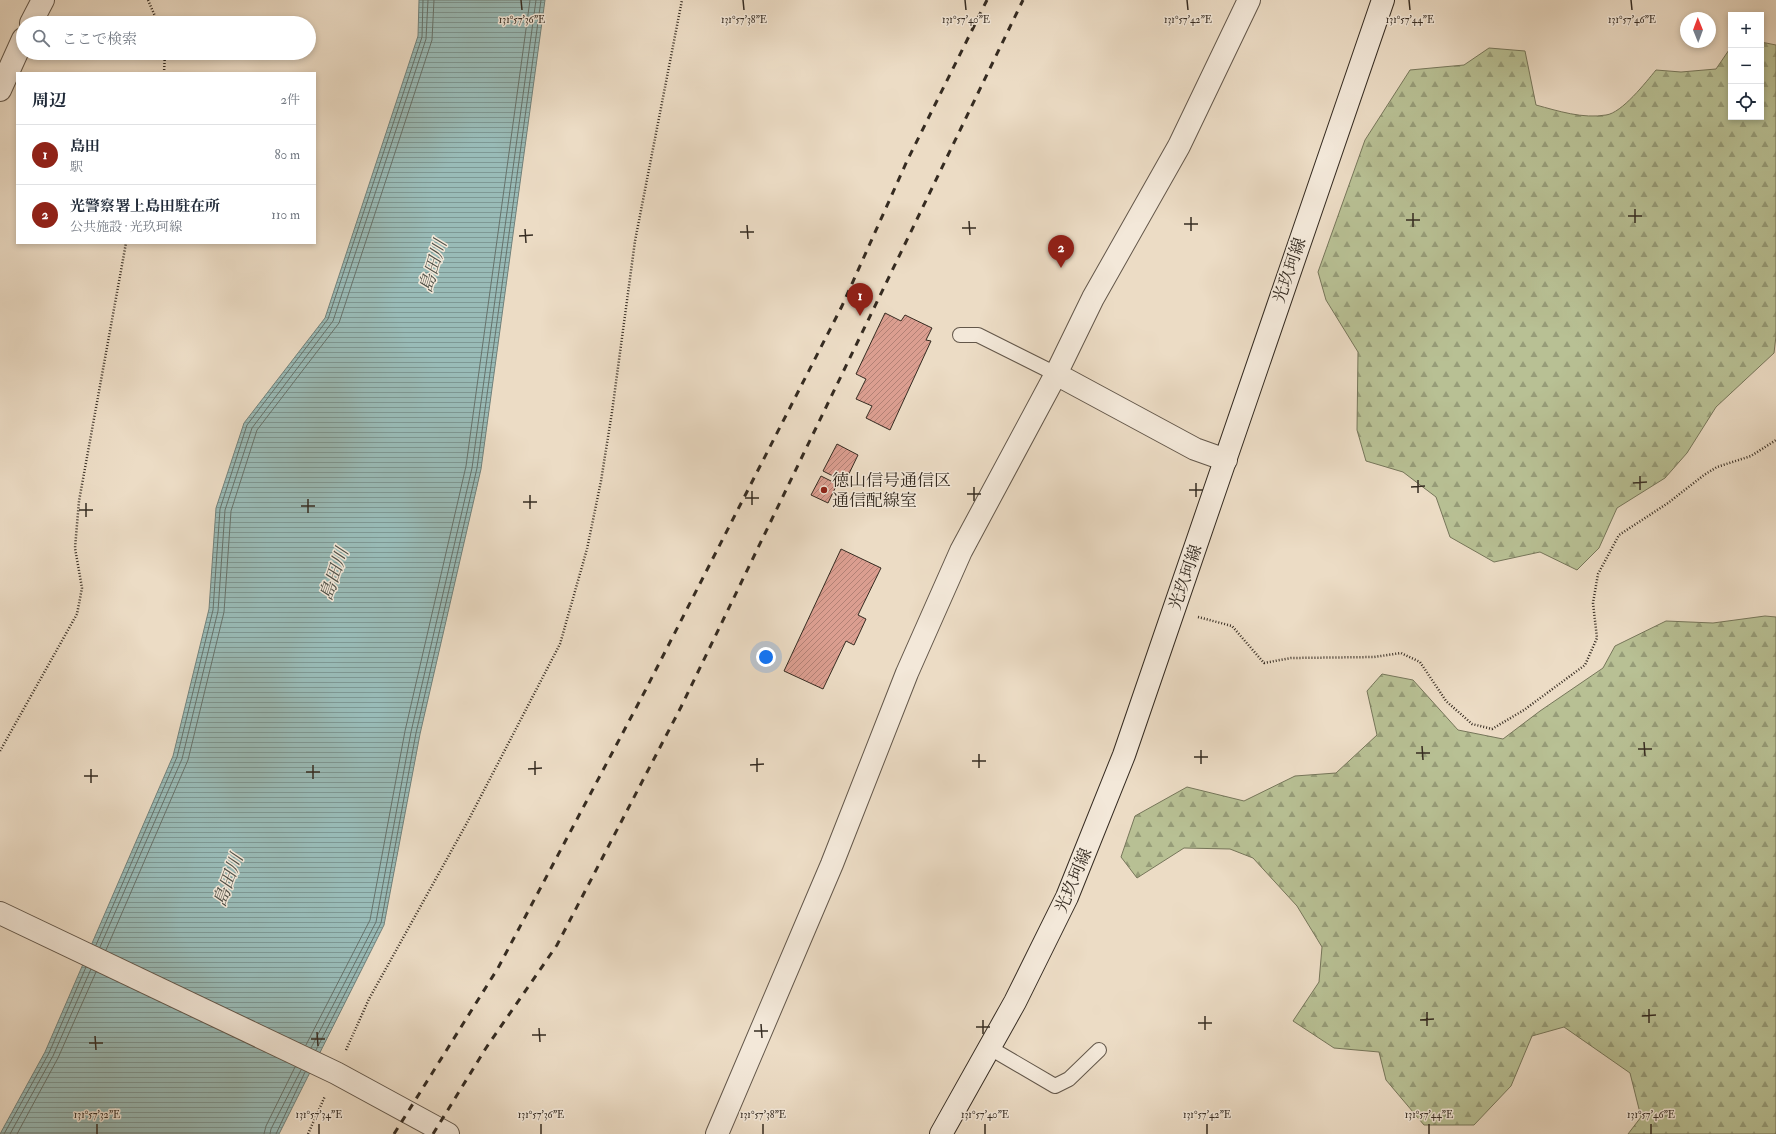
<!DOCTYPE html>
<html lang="ja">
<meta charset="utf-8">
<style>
body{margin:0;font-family:"IM FELL Double Pica","Noto Serif JP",serif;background:#f2f2f3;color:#1f2937}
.controls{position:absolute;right:12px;top:12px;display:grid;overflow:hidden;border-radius:0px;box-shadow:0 2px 6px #0003}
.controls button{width:36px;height:36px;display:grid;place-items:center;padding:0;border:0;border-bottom:1px solid #e0e1e3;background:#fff;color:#1f2937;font:20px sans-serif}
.compass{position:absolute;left:1680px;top:12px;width:36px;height:36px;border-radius:50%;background:#fff;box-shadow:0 2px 6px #0003;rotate:359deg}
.you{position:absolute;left:766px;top:657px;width:14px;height:14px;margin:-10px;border:3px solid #fff;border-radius:50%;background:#1a73e8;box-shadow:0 0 0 6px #1a73e833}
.badge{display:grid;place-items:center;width:26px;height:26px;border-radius:50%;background:#8f2418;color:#fff;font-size:13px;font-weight:700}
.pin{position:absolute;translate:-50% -33px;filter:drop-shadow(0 1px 2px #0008)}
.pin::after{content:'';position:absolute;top:21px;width:14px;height:12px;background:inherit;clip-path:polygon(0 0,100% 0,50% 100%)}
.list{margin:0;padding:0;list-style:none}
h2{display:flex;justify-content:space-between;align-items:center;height:52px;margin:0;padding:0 16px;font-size:17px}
h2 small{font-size:13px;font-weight:400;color:#747a83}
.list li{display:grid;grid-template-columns:26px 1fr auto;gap:12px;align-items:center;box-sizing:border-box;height:60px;padding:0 16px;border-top:1px solid #e0e1e3}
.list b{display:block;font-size:15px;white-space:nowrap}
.list p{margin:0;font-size:13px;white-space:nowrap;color:#747a83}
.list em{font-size:13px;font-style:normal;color:#747a83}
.icon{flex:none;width:22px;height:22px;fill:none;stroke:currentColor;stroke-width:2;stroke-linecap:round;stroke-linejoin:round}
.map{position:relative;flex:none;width:1776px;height:1134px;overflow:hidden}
.search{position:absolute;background:#fff;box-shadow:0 2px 6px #0003;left:16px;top:16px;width:300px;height:44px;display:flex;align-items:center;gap:10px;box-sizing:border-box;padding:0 14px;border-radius:22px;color:#747a83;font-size:15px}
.panel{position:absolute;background:#fff;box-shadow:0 2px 6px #0003;left:16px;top:72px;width:300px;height:172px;border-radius:0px}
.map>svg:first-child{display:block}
</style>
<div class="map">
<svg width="1776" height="1134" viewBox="0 0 1776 1134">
<defs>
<pattern id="forest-firs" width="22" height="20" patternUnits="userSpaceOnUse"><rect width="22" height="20" fill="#b8c094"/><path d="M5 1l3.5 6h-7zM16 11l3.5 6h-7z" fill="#969c78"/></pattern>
<pattern id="water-rules" width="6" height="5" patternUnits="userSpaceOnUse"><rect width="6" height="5" fill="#99bbb7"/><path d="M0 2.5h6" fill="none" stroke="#7e9894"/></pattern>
<pattern id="building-hatch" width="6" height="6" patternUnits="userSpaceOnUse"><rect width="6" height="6" fill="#db9e90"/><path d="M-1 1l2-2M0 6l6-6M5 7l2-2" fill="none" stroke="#b28175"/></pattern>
</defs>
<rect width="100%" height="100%" fill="#ecdcc5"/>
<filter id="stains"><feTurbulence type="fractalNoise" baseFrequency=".005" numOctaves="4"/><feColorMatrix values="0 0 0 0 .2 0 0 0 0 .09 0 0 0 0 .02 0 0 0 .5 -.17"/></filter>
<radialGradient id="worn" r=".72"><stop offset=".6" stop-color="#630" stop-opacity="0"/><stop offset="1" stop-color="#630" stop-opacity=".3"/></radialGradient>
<path fill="url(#forest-firs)" stroke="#76765a" d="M 1761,42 L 1776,45 L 1776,336 L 1774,353 L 1716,407 L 1687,453 L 1665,478 L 1617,508 L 1599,548 L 1577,570 L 1540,552 L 1494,562 L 1450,537 L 1436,497 L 1403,472 L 1366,461 L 1357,430 L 1358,352 L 1326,300 L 1318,272 L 1365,140 L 1410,70 L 1464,65 L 1489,48 L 1525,51 L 1536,105 C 1558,111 1583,119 1606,115 C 1622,113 1646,82 1656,70 L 1681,72 L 1716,69 L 1731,47 L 1731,117 L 1761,117 Z
M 1765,616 L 1776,617 L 1776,1134 L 1628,1134 L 1641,1117 L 1630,1073 L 1564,1027 L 1532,1036 L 1511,1086 L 1474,1125 L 1424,1125 L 1386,1080 L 1379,1052 L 1334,1048 L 1293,1021 L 1319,982 L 1322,947 L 1297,906 L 1253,858 L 1230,849 L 1184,848 L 1137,878 L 1121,857 L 1135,816 L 1187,787 L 1244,801 L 1295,776 L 1336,773 L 1377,735 L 1367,691 L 1382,674 L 1413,680 L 1458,730 L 1503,739 L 1540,711 L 1603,668 L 1615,646 L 1666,621 L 1713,623 Z"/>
<path fill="url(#water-rules)" stroke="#71817b" d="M 419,0 L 545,0 L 481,469 L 420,734 L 384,925 L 279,1134 L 0,1134 L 45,1052 L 173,756 L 209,609 L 216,508 L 244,423 L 325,318 L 418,36 Z"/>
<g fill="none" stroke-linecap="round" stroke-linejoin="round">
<path stroke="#67736c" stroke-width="1" d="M 96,945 L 177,757 L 213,610 L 220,509 L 247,425 L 328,319 L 422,37 L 423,0
M 100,947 L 182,759 L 218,611 L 225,510 L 252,428 L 333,321 L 426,39 L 428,0
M 106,950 L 188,760 L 224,612 L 231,511 L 257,430 L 339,323 L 432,40 L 434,0
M 306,1045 L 370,920 L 405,731 L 466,466 L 530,0
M 311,1048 L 376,922 L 411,732 L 472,468 L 536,0
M 316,1050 L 381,923 L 416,733 L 477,468 L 541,0
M 4,1134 L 49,1053 L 86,967
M 10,1134 L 53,1056 L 91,969
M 17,1134 L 58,1058 L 96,972
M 264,1134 L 266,1126 L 295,1067
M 270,1134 L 271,1129 L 301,1070
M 276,1134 L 305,1072"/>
</g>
<path fill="url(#building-hatch)" stroke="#352b21" d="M 885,313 L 901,321 L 905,315 L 932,328 L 926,340 L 931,341 L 890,430 L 866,418 L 872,406 L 856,399 L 866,379 L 856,374 Z
M 837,444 L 858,455 L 845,482 L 823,471 Z
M 821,476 L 837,484 L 828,503 L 811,495 Z
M 841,549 L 881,568 L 858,615 L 866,619 L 854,645 L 846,641 L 823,689 L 784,671 Z"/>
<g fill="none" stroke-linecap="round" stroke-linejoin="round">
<g stroke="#63574a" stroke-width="16">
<path id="service" d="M 960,335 L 978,335 L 1056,374
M 990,1048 L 1055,1086 L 1069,1079 L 1099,1050"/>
</g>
<g stroke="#63574a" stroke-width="24">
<path id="minor" d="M 31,23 L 43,0
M 0,90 L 23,39
M 1056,374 L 1195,449 L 1226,460
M 0,913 L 336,1073 L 448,1134
M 717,1134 L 832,864 L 907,673 L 961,551 L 1056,374 L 1093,298 L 1179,146 L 1249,0"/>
</g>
<g stroke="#352b21" stroke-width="24">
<path id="secondary" d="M 941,1134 L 1015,1002 L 1067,897 L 1124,755 L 1383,0"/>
</g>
<path stroke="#352b21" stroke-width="2.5" stroke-dasharray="1 2" stroke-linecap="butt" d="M 148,0 L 158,23
M 164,73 L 165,53
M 1198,617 L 1232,626 L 1264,663 L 1291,658 L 1374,657 L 1401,653 L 1420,662 L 1446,701 L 1472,724 L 1492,729 L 1524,710 L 1585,665 L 1597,638 L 1593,603 L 1598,574 L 1619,535 L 1668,503 L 1704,475 L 1717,467 L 1751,456 L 1776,440
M 0,751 L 77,614 L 82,588 L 75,548 L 79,501 L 126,243
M 346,1050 L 369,999 L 468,821 L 560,644 L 587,549 L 601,481 L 612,412 L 635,241 L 682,0
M 308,1134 L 325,1096"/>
<use href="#service" stroke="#f3e8d9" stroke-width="14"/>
<use href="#minor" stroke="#f3e8d9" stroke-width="22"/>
<use href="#secondary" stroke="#f3e8d9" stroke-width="22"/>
<path stroke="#352b21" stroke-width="3" stroke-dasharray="7 7" stroke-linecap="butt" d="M 394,1134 L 498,968 L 645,691 L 842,306 L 907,161 L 987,0
M 433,1134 L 486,1048 L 557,945 L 681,707 L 1023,0"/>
</g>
<path fill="none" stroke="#352b21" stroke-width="1.5" d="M 521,0 L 522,10M 743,0 L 744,10M 965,0 L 966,10M 1187,0 L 1188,10M 1409,0 L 1410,10M 1631,0 L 1632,10M 1635,209 L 1635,223M 1413,213 L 1413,227M 1628,216 L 1642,216M 1191,217 L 1191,231M 1406,220 L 1420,220M 969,221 L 970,235M 1184,224 L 1198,224M 747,225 L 748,239M 962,228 L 976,228M 525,229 L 526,243M 740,232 L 754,232M 519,236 L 533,235M 1640,476 L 1640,490M 1418,480 L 1418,493M 1196,483 L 1196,497M 1633,483 L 1647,482M 974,487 L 974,501M 1411,487 L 1425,486M 1189,490 L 1203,490M 752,491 L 752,505M 967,494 L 981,494M 530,495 L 530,509M 745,498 L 759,498M 308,499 L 308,513M 523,502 L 537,502M 86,503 L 86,517M 301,506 L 315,506M 79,510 L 93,510M 1644,742 L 1645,756M 1422,746 L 1423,760M 1638,749 L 1652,749M 1201,750 L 1201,764M 1416,753 L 1430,753M 979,754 L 979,768M 1194,757 L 1208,757M 757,758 L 757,772M 535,761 L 535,775M 972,761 L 986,761M 313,765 L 313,779M 750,765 L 764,764M 91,769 L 91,783M 528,769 L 542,768M 306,772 L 320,772M 84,776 L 98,776M 1649,1009 L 1649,1023M 1427,1012 L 1427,1026M 1205,1016 L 1205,1030M 1642,1016 L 1656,1015M 983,1020 L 983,1034M 1420,1020 L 1434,1019M 1198,1023 L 1212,1023M 761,1024 L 762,1038M 976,1027 L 990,1027M 539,1028 L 540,1042M 754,1031 L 768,1031M 317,1032 L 318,1046M 532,1035 L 546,1035M 95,1036 L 96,1050M 311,1039 L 325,1039M 89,1043 L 103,1043M 97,1124 L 97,1134M 319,1124 L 319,1134M 541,1124 L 541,1134M 763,1124 L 763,1134M 985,1124 L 985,1134M 1207,1124 L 1207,1134M 1429,1124 L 1429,1134M 1651,1124 L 1651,1134"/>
<circle fill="#8f2418" stroke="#f3e8d9" stroke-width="1.5" cx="824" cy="490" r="4"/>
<g text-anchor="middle" stroke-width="3" stroke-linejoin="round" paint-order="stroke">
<g font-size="17" fill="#352b21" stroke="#f3e8d9">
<text transform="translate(1289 270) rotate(-71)" y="6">光玖珂線</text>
<text transform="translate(1185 577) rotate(-71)" y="6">光玖珂線</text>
<text transform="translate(1073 880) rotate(-67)" y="6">光玖珂線</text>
</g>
<g font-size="17" fill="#352b21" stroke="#f3e8d9" text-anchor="start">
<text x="832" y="486">徳山信号通信区<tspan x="832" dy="20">通信配線室</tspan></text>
</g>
<g font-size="18" font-style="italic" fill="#4e4f46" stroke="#f3e8d9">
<text transform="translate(433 266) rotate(-73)" y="6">島田川</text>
<text transform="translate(334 574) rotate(-71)" y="6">島田川</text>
<text transform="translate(228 880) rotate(-70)" y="6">島田川</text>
</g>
</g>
<g font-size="10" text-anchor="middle" fill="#352b21" stroke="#f3e8d9" stroke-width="3" stroke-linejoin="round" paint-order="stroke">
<text x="522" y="23">131°57'36"E</text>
<text x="744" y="23">131°57'38"E</text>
<text x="966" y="23">131°57'40"E</text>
<text x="1188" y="23">131°57'42"E</text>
<text x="1410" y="23">131°57'44"E</text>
<text x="1632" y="23">131°57'46"E</text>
<text x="97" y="1118">131°57'32"E</text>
<text x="319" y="1118">131°57'34"E</text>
<text x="541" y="1118">131°57'36"E</text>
<text x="763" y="1118">131°57'38"E</text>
<text x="985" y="1118">131°57'40"E</text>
<text x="1207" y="1118">131°57'42"E</text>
<text x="1429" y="1118">131°57'44"E</text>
<text x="1651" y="1118">131°57'46"E</text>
</g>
<rect width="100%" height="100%" filter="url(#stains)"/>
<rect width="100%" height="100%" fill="url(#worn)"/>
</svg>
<div class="controls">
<button>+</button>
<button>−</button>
<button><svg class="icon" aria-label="locate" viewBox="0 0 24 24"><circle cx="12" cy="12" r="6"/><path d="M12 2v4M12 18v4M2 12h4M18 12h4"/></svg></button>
</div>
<svg class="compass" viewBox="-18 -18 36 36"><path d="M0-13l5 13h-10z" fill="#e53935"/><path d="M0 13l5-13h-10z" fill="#747a83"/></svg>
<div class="you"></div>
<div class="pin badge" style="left:860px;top:316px">1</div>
<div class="pin badge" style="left:1061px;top:268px">2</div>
<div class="search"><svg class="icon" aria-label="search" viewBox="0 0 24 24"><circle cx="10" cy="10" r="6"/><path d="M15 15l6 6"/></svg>ここで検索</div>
<section class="panel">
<h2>周辺<small>2件</small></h2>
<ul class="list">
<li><span class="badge">1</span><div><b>島田</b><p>駅</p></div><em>80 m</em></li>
<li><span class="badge">2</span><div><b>光警察署上島田駐在所</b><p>公共施設 · 光玖珂線</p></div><em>110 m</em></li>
</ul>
</section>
</div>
